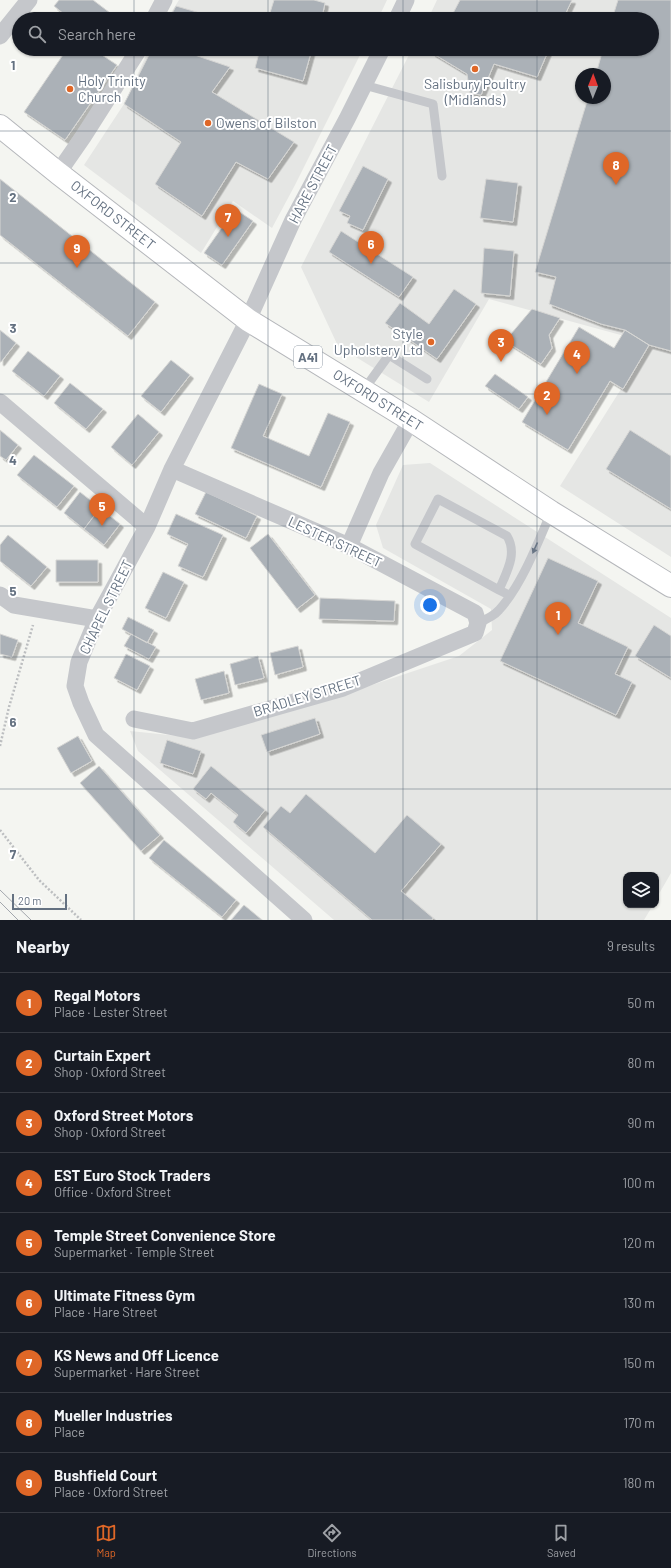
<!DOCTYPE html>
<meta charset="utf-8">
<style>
body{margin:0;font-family:Barlow,sans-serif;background:#242831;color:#f1f3f6}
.controls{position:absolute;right:12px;bottom:12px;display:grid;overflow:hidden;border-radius:8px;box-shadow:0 1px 3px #0004}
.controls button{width:36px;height:36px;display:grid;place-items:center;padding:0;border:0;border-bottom:1px solid #363941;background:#171b24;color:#f1f3f6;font:20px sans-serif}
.compass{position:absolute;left:575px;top:68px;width:36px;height:36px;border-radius:50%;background:#171b24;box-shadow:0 1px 3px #0004;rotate:1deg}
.scale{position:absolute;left:12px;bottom:10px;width:55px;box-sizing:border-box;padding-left:4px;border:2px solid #647181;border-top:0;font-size:11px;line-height:14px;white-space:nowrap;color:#647181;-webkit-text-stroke:3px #fff;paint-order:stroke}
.you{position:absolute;left:430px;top:605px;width:14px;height:14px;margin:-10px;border:3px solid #fff;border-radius:50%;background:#1a73e8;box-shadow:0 0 0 6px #1a73e833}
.badge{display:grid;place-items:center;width:26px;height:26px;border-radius:50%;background:#df6727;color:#fff;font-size:13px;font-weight:700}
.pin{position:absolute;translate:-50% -33px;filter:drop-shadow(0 1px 2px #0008)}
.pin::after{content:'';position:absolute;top:21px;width:14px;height:12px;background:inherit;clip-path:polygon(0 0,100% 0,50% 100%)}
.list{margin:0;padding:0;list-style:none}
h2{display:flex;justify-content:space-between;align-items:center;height:52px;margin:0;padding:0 16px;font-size:17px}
h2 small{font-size:13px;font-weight:400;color:#9ea1a6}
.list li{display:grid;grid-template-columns:26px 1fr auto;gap:12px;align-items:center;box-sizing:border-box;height:60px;padding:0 16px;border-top:1px solid #363941}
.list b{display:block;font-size:15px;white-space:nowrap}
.list p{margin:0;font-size:13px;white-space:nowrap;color:#9ea1a6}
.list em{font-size:13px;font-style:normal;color:#9ea1a6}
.icon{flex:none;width:22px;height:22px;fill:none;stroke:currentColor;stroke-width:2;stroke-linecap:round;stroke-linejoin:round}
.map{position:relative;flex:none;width:671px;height:920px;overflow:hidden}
.search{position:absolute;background:#171b24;box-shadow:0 1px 3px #0004;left:12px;right:12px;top:12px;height:44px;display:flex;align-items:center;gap:10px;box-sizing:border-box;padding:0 14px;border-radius:22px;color:#9ea1a6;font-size:15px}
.sheet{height:592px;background:#171b24}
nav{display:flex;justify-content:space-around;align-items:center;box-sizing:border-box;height:56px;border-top:1px solid #363941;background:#171b24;font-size:11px;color:#9ea1a6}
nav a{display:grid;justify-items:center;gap:2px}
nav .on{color:#df6727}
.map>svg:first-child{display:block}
</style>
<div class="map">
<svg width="671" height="920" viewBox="0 0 671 920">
<defs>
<filter id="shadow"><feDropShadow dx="3.5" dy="3.5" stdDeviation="0" flood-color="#0004"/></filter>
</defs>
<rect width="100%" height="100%" fill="#f4f5f1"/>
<path fill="#e5e6e4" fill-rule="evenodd" d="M 179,0 L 387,0 L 378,19 L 167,19 Z
M 437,0 L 671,0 L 671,557 L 560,486 L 650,343 L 489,299 L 429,402 L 338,346 L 301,267 L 412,49 L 652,49 L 652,19 L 428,19 ZM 581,74 L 605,74 L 605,98 L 581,98 Z
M 149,49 L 363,49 L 295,185 L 272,228 L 233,201 L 201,253 L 84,165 L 124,104 Z
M 430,463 L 671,618 L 671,873 L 656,899 L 656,875 L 626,875 L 626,905 L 653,905 L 644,920 L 334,920 L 138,751 L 130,731 L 198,738 L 351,692 L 459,656 L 492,630 L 491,609 L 383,548 L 376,525 L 403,465 Z"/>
<path fill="#abb1b7" stroke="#d6d6d4" filter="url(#shadow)" d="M 59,0 L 93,0 L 118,19 L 70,19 L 54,6 Z
M 274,0 L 314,0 L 325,3 L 322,17 L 329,19 L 268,19 Z
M 460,0 L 572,0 L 563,19 L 450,19 Z
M 618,0 L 671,0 L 671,351 L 649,345 L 625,330 L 601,324 L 549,304 L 556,277 L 535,272 L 588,98 L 605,98 L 605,74 L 596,74 L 603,49 L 652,49 L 652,19 L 612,19 Z
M 176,6 L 207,15 L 205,19 L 169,19 Z
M 67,49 L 93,49 L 117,65 L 65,140 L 24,112 Z
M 152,49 L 177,49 L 230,67 L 212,92 L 294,142 L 268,179 L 236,162 L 202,216 L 155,184 L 181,142 L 124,104 Z
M 177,49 L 196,49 L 195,54 Z
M 260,49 L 312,49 L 303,81 L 255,68 Z
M 434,49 L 549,49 L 537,77 L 494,64 L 481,95 L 470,93 L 467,74 L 432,53 Z
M 363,166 L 388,179 L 363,230 L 347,223 L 350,216 L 339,211 Z
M 0,179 L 155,302 L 128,336 L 0,235 Z
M 486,179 L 518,183 L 513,222 L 480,218 Z
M 235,209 L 253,221 L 222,265 L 204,253 Z
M 341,231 L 413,277 L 399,297 L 329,252 Z
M 484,248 L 514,251 L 510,296 L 481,293 Z
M 454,289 L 476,304 L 437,359 L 385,323 L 400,303 L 429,324 Z
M 532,309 L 560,318 L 549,335 L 552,348 L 541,364 L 505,341 Z
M 579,327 L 614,348 L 625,330 L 649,345 L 623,389 L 610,381 L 568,450 L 522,422 Z
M 0,330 L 16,343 L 1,362 L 0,362 Z
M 28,351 L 60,376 L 44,396 L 12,371 Z
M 171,360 L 190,375 L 161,412 L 141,396 Z
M 495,374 L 528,397 L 519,409 L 485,386 Z
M 70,383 L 103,409 L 86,429 L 54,403 Z
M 259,384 L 282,394 L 263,436 L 309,456 L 328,413 L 350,422 L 321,487 L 231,448 Z
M 138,414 L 159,432 L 132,465 L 111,447 Z
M 0,430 L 18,445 L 6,460 L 0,456 Z
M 630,430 L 671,456 L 671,509 L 606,469 Z
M 34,455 L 74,486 L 57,507 L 17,475 Z
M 80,492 L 100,508 L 84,529 L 64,513 Z
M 206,492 L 257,516 L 246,538 L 195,514 Z
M 100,508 L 120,524 L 104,545 L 84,529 Z
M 176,514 L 223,535 L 203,577 L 178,566 L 188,544 L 167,534 Z
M 268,534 L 315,595 L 297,609 L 250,548 Z
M 8,535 L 47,567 L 31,586 L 0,561 L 0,545 Z
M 548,558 L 598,581 L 578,623 L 628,647 L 615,674 L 632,682 L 616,715 L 500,661 Z
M 56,560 L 98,560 L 98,582 L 56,582 Z
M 163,572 L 184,582 L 166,618 L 145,608 Z
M 320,598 L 395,601 L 394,621 L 319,619 Z
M 128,617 L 154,630 L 147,643 L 122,629 Z
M 654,625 L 671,636 L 671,678 L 635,656 Z
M 0,634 L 18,640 L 12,657 L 0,654 Z
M 131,634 L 156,647 L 149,659 L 124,646 Z
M 298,646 L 303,667 L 275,675 L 270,653 Z
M 126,654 L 150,666 L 137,690 L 114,678 Z
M 258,656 L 264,678 L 235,685 L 230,664 Z
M 224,671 L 229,693 L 201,700 L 195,679 Z
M 315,718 L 320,734 L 267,752 L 261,735 Z
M 78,736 L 92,761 L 71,773 L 57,748 Z
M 167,740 L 201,751 L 193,774 L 160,763 Z
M 99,766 L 160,835 L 141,851 L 80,783 Z
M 211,766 L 265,810 L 246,833 L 233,822 L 238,815 L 211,793 L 206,799 L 193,789 Z
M 306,794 L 375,853 L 407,815 L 441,844 L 401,891 L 433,918 L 432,920 L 372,920 L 263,827 L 281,806 L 290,813 Z
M 164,840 L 236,900 L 222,917 L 149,858 Z
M 244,905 L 262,920 L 231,920 Z"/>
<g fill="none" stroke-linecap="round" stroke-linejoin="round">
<g stroke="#b5b7bb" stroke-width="24">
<path id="highway" d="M 0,126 L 58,173 L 248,320 L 411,420 L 551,512 L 671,586"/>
</g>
<path stroke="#bcbec0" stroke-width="2.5" stroke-dasharray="2 2" stroke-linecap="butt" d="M 0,746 L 9,707 L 33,625
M 0,830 L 39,880 L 81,920"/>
<path stroke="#c5c7cb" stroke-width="9" d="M 364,85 L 433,104 L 442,176
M 363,391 L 389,355 L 427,379
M 499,590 C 506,573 518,554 507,536 L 438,499 L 415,544 L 499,590 L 509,595
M 478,623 C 485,620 494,616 499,610 C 521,586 538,543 551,512"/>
<path stroke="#c5c7cb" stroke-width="17" d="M 154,19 L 164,0
M 397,19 L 406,0
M 0,36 L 29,0
M 58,173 L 83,137 L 139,49
M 0,402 L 147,527
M 349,546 L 381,473 L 411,420
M 0,595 L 14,605 L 97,619
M 134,719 L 193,731 L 343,688 L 475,633 L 478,623 L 475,613 L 349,546 L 172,469
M 304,920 L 96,735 L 81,703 L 75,686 L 79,662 L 97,619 L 147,527 L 172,469 L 248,320 L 293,220 L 347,119 L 382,49"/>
<use href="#highway" stroke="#fff" stroke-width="22"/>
<path stroke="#a3a7ad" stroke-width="1" d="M 0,890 L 31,920
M 0,902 L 18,920"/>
</g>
<defs><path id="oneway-solid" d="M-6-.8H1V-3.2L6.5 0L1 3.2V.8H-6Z"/></defs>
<use fill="#697585" href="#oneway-solid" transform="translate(535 548) rotate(114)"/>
<path fill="none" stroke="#647181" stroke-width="1" stroke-opacity="0.55" d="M 134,0 L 134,19M 268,0 L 268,19M 403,0 L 403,19M 537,0 L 537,19M 134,49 L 134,920M 268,49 L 268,920M 403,49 L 403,920M 537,49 L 537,920M 0,131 L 671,131M 0,263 L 671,263M 0,394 L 671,394M 0,526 L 671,526M 0,657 L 671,657M 0,789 L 671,789"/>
<g fill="#df6727" stroke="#fff" stroke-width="1.5">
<circle cx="475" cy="69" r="4"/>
<circle cx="70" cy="89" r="4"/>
<circle cx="208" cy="123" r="4"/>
<circle cx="431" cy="342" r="4"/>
</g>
<g text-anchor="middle" stroke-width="4" stroke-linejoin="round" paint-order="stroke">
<rect fill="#fff" stroke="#929ca7" stroke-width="1" x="294" y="346" width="28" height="22" rx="3"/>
<g font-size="13" font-weight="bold" fill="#647181">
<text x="308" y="362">A41</text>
</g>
<g font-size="14" fill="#647181" stroke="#fff" text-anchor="start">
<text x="78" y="86">Holy Trinity<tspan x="78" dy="16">Church</tspan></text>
<text x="475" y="89" text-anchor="middle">Salisbury Poultry<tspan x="475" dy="16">(Midlands)</tspan></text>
<text x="216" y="128">Owens of Bilston</text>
<text x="423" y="339" text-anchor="end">Style<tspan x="423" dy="16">Upholstery Ltd</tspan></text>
</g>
<g font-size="14" fill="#647181" stroke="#fff">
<text transform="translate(313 184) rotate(-62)" y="5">HARE STREET</text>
<text transform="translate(113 215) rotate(38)" y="5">OXFORD STREET</text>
<text transform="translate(378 400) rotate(32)" y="5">OXFORD STREET</text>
<text transform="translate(335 542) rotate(25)" y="5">LESTER STREET</text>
<text transform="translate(106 607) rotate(-64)" y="5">CHAPEL STREET</text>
<text transform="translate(307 696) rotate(-17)" y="5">BRADLEY STREET</text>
</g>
</g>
<g font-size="13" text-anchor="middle" font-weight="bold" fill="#647181" stroke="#fff" stroke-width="4" stroke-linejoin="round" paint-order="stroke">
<text x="13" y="70">1</text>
<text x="13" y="202">2</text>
<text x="13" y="333">3</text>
<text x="13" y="465">4</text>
<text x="13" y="596">5</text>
<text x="13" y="727">6</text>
<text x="13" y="859">7</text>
</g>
</svg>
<div class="controls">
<button><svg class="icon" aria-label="layers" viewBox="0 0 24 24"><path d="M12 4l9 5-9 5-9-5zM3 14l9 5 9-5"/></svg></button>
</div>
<svg class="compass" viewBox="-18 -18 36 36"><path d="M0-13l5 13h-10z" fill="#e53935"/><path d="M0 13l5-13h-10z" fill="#9ea1a6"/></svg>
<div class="scale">20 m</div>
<div class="you"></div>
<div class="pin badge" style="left:558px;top:635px">1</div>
<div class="pin badge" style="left:547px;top:415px">2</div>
<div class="pin badge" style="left:501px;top:362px">3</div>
<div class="pin badge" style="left:577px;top:374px">4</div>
<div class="pin badge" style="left:102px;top:526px">5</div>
<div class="pin badge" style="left:371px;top:264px">6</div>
<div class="pin badge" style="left:228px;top:237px">7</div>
<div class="pin badge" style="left:616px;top:185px">8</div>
<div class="pin badge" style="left:77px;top:268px">9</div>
<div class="search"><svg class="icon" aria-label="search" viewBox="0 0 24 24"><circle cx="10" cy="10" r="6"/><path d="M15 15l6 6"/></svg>Search here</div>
</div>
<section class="sheet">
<h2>Nearby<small>9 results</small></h2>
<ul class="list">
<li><span class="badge">1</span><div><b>Regal Motors</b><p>Place · Lester Street</p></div><em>50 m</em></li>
<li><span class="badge">2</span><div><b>Curtain Expert</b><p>Shop · Oxford Street</p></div><em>80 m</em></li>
<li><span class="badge">3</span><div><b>Oxford Street Motors</b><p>Shop · Oxford Street</p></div><em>90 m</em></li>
<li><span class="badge">4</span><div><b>EST Euro Stock Traders</b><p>Office · Oxford Street</p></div><em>100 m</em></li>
<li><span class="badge">5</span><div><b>Temple Street Convenience Store</b><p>Supermarket · Temple Street</p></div><em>120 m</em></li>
<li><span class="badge">6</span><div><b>Ultimate Fitness Gym</b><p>Place · Hare Street</p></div><em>130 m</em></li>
<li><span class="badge">7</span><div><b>KS News and Off Licence</b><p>Supermarket · Hare Street</p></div><em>150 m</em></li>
<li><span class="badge">8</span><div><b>Mueller Industries</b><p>Place</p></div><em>170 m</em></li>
<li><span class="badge">9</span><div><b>Bushfield Court</b><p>Place · Oxford Street</p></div><em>180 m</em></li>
</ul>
</section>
<nav>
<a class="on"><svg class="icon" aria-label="map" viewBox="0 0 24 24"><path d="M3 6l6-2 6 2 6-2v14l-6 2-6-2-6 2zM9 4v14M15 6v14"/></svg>Map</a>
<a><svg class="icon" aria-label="directions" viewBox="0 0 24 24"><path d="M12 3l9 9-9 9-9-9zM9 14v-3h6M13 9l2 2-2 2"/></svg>Directions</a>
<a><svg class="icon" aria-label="saved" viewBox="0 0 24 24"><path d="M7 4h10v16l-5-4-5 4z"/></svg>Saved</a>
</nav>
